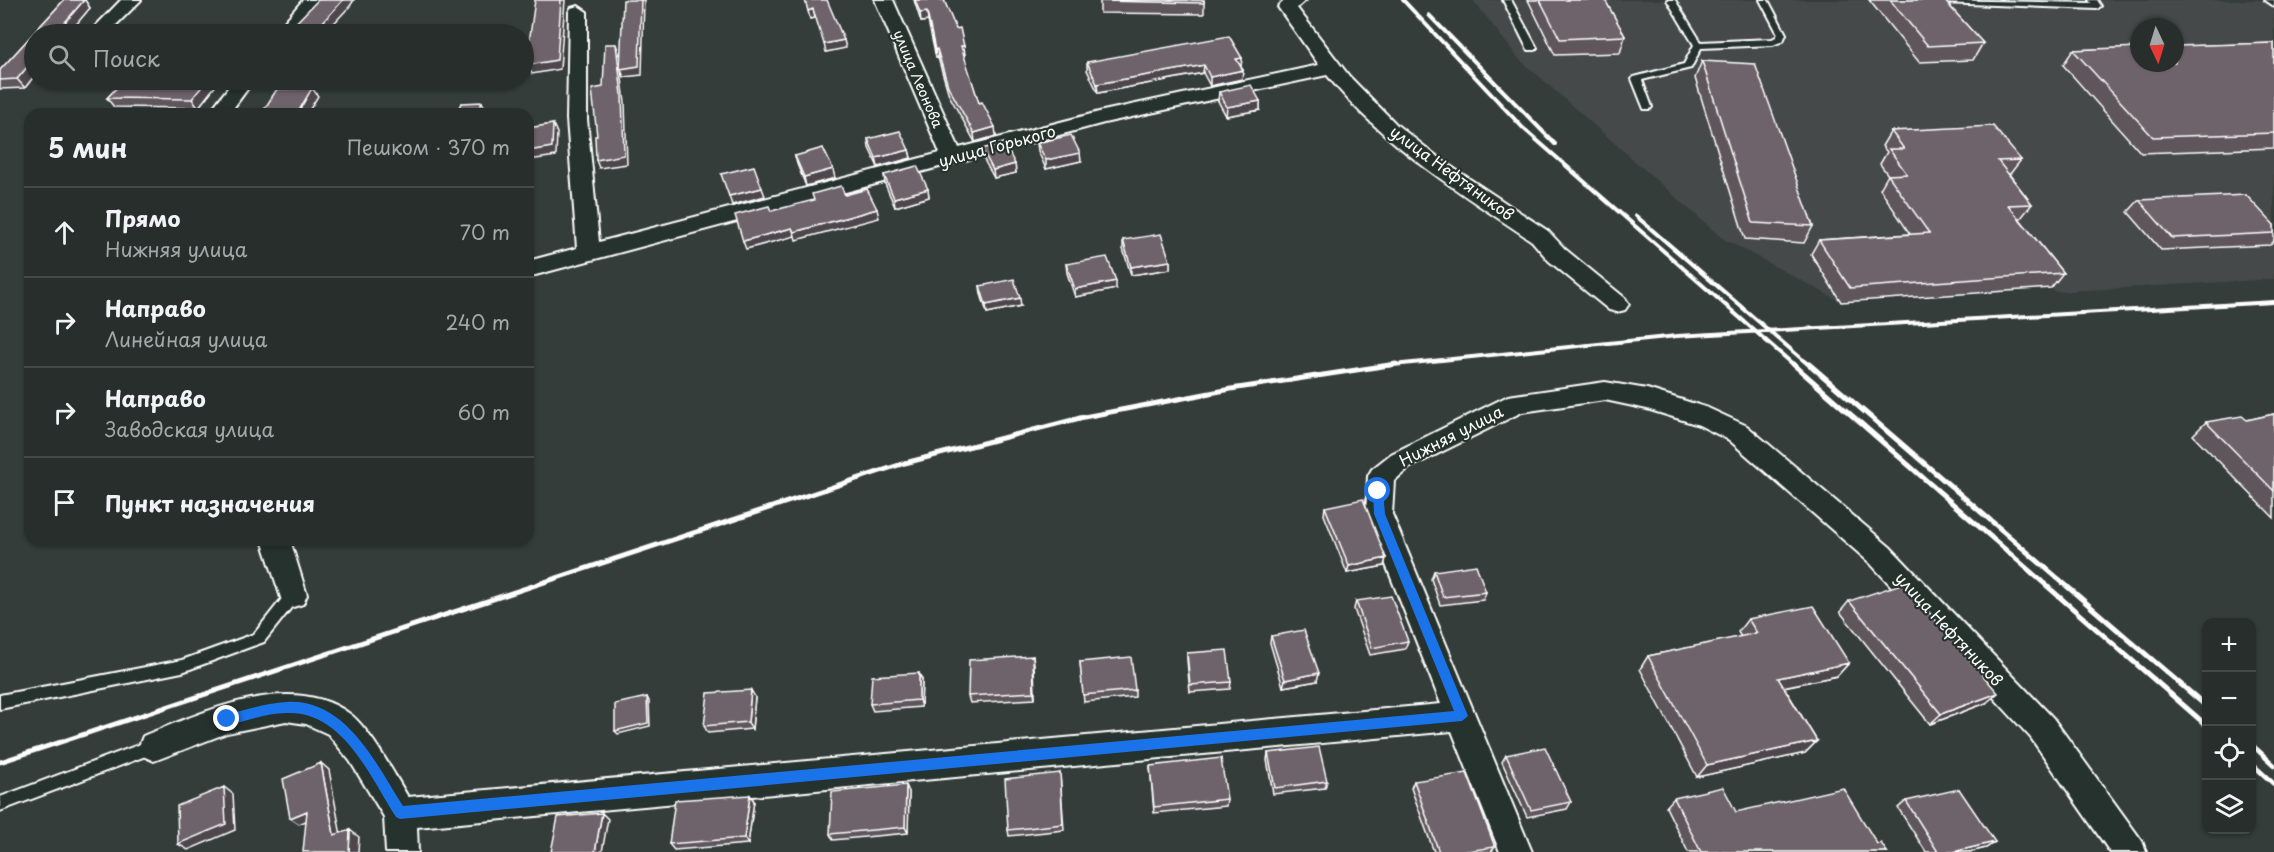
<!DOCTYPE html>
<html lang="ru">
<meta charset="utf-8">
<style>
body{margin:0;font-family:"Playpen Sans",sans-serif;background:#333a37;color:#f1f3f6}
.controls{position:absolute;right:18px;bottom:18px;display:grid;overflow:hidden;border-radius:12px;box-shadow:0 2px 4px #0004}
.controls button{width:54px;height:54px;display:grid;place-items:center;padding:0;border:0;border-bottom:2px solid #434a47;background:#272e2b;color:#f1f3f6;font:30px sans-serif}
.compass{position:absolute;left:2130px;top:18px;width:54px;height:54px;border-radius:50%;background:#272e2b;box-shadow:0 2px 4px #0004;rotate:176deg}
.stop{position:absolute;width:18px;height:18px;margin:-14px;border:4px solid #1a73e8;border-radius:50%;background:#fff}
.stop.end{background:#1a73e8;border-color:#fff;box-shadow:0 2px 6px #0008}
.list{margin:0;padding:0;list-style:none}
h2{display:flex;justify-content:space-between;align-items:center;height:78px;margin:0;padding:0 24px;font-size:26px}
h2 small{font-size:20px;font-weight:400;color:#a4a8a9}
.list li{display:grid;grid-template-columns:39px 1fr auto;gap:18px;align-items:center;box-sizing:border-box;height:90px;padding:0 24px;border-top:2px solid #434a47}
.list b{display:block;font-size:22px;white-space:nowrap}
.list p{margin:0;font-size:20px;white-space:nowrap;color:#a4a8a9}
.list em{font-size:20px;font-style:normal;color:#a4a8a9}
.icon{flex:none;width:33px;height:33px;fill:none;stroke:currentColor;stroke-width:2;stroke-linecap:round;stroke-linejoin:round}
.map{position:relative;flex:none;width:2274px;height:852px;overflow:hidden}
.search{position:absolute;background:#272e2b;box-shadow:0 2px 4px #0004;left:24px;top:24px;width:510px;height:66px;display:flex;align-items:center;gap:15px;box-sizing:border-box;padding:0 21px;border-radius:33px;color:#a4a8a9;font-size:22px}
.panel{position:absolute;background:#272e2b;box-shadow:0 2px 4px #0004;left:24px;top:108px;width:510px;height:438px;border-radius:18px}
.map>svg:first-child{display:block}
</style>
<div class="map">
<svg width="2274" height="852" viewBox="0 0 2274 852">
<rect width="100%" height="100%" fill="#343d39"/>
<filter id="ink" filterUnits="userSpaceOnUse"><feTurbulence type="fractalNoise" baseFrequency=".0167" numOctaves="2"/><feDisplacementMap in="SourceGraphic" scale="12" xChannelSelector="R" yChannelSelector="G"/><feConvolveMatrix kernelMatrix="1 2 1 2 8 2 1 2 1" color-interpolation-filters="sRGB"/></filter>
<g filter="url(#ink)">
<path fill="#454948" fill-rule="evenodd" d="M 1473,0 L 2274,0 L 2274,279 L 2055,292 L 2051,288 L 1841,302 L 1722,238 L 1518,58 ZM 2139,27 L 2175,27 L 2175,63 L 2139,63 Z"/>
<g fill="none" stroke-linecap="round" stroke-linejoin="round">
<g stroke="#fff" stroke-width="4">
<path id="service" d="M 1503,0 L 1511,0 L 1537,48 L 1535,50 L 1529,50 L 1527,48 Z
M 1667,0 L 1675,0 L 1701,42 L 1772,39 L 1776,37 L 1778,34 L 1760,0 L 1768,0 L 1786,34 L 1783,41 L 1773,45 L 1701,48 L 1691,68 L 1642,80 L 1652,107 L 1650,109 L 1644,109 L 1632,79 L 1634,77 L 1684,64 L 1694,45 Z
M 1937,0 L 2091,3 L 2089,0 L 2097,0 L 2101,6 L 2097,9 L 1941,3 Z
M 2265,0 L 2274,0 L 2274,6 Z
M 293,589 L 298,591 L 300,595 L 298,599 L 264,642 L 182,672 L 0,709 L 0,695 L 182,660 L 254,634 L 288,591 Z
M 154,739 L 159,741 L 161,746 L 159,751 L 0,811 L 0,797 Z"/>
</g>
<g stroke="#fff" stroke-width="4">
<path id="minor" d="M 121,0 L 141,0 L 107,34 L 88,34 Z
M 303,0 L 322,0 L 293,34 L 274,34 Z
M 875,0 L 893,0 L 959,148 L 1103,111 L 1319,65 L 1278,7 L 1285,0 L 1306,0 L 1297,8 L 1349,76 L 1397,125 L 1447,164 L 1548,231 L 1565,249 L 1625,298 L 1629,304 L 1625,310 L 1617,312 L 1609,310 L 1549,261 L 1532,241 C 1458,191 1384,146 1327,75 L 1104,123 L 528,277 L 528,261 L 577,248 L 567,119 L 569,12 L 571,8 L 578,6 L 587,12 L 587,119 L 599,242 L 940,153 Z
M 234,80 L 254,80 L 229,114 L 208,114 Z
M 1605,382 L 1647,389 L 1708,408 L 1747,426 L 1890,547 L 2053,718 L 2142,841 L 2146,852 L 2110,852 L 2031,738 L 1870,563 L 1729,440 L 1699,425 L 1647,409 L 1605,400 L 1522,412 L 1409,468 L 1394,481 L 1392,514 L 1532,852 L 1500,852 L 1452,731 L 417,827 L 418,852 L 386,852 L 384,817 L 350,761 L 328,734 L 306,724 L 286,721 L 227,733 L 154,761 L 143,756 L 139,746 L 143,736 C 202,713 291,670 350,714 C 370,729 394,774 408,797 L 1441,704 L 1366,514 L 1368,476 L 1372,469 L 1391,454 L 1508,396 Z
M 262,540 L 290,540 L 307,595 L 303,604 L 293,607 L 283,604 Z"/>
</g>
<use href="#service" fill="#26332d" fill-rule="evenodd"/>
<use href="#minor" fill="#26332d" fill-rule="evenodd"/>
<path stroke="#fff" stroke-width="4" d="M 1403,0 L 1523,128 L 1795,366
M 1429,15 L 1555,144
M 1636,216 L 1810,366
M 1383,366 L 1677,336 L 2274,302"/>
<path stroke="#fff" stroke-width="5" d="M 1793,364 L 2206,725
M 1809,364 L 2206,706
M 2252,745 L 2274,765
M 0,762 L 905,463 L 1084,417 L 1231,389 L 1396,364
M 2252,764 L 2274,784"/>
</g>
<path fill="#5f565c" stroke="#fff" stroke-width="1.5" d="M 64,0 L 85,0 L 90,8 L 68,34 L 34,34 L 34,76 L 25,88 L 0,89 L 0,70 Z
M 914,0 L 944,0 L 965,55 L 963,55 L 979,103 L 996,136 L 975,142 L 949,95 L 938,58 L 936,58 L 928,21 L 921,22 Z
M 1100,0 L 1204,0 L 1204,14 L 1100,13 Z
M 1528,0 L 1605,0 L 1625,36 L 1620,53 L 1555,55 Z
M 1869,0 L 1944,0 L 1983,43 L 1973,60 L 1919,62 Z
M 2274,43 L 2274,148 L 2141,153 L 2063,65 L 2073,50 Z
M 1242,58 L 1241,66 L 1240,66 L 1243,70 L 1242,79 L 1210,86 L 1203,73 L 1098,93 L 1087,70 L 1087,62 Z
M 1702,61 L 1813,226 L 1804,243 L 1745,239 L 1695,78 Z
M 124,80 L 220,80 L 198,108 L 114,107 L 107,98 Z
M 1219,92 L 1260,101 L 1260,110 L 1226,116 L 1218,101 Z
M 1891,131 L 2021,160 L 2010,174 L 2009,174 L 2032,204 L 2021,218 L 2019,218 L 2063,273 L 2051,288 L 1841,302 L 1811,254 L 1819,240 L 1910,234 L 1880,189 L 1888,175 L 1880,164 L 1887,152 L 1882,146 Z
M 868,139 L 909,150 L 911,158 L 878,167 L 869,148 Z
M 1037,143 L 1081,161 L 1046,169 L 1038,151 Z
M 982,149 L 1015,164 L 1016,173 L 994,178 L 983,158 Z
M 795,156 L 835,178 L 806,186 L 797,164 Z
M 884,175 L 928,189 L 929,197 L 895,207 L 885,184 Z
M 2139,200 L 2274,225 L 2274,241 L 2270,245 L 2161,250 L 2128,212 Z
M 1123,240 L 1170,261 L 1170,269 L 1131,275 L 1123,249 Z
M 1066,264 L 1116,289 L 1075,297 L 1067,273 Z
M 980,286 L 1021,306 L 987,313 L 981,294 Z
M 2274,414 L 2274,518 L 2193,435 L 2206,422 L 2247,420 Z
M 1325,507 L 1386,558 L 1384,566 L 1347,573 L 1324,515 Z
M 1434,571 L 1486,592 L 1483,600 L 1440,605 L 1431,579 Z
M 1356,601 L 1408,641 L 1405,649 L 1370,655 L 1354,609 Z
M 1849,601 L 1986,703 L 1930,724 L 1840,612 Z
M 1748,619 L 1849,663 L 1837,676 L 1784,687 L 1817,741 L 1805,753 L 1697,777 L 1640,669 L 1648,656 L 1741,637 L 1738,632 Z
M 1271,636 L 1317,681 L 1283,687 L 1270,643 Z
M 1187,653 L 1231,682 L 1230,689 L 1190,692 L 1187,660 Z
M 1033,656 L 1035,699 L 970,703 L 968,696 Z
M 1080,662 L 1135,690 L 1135,697 L 1084,702 Z
M 919,673 L 922,680 L 921,707 L 873,711 L 870,704 Z
M 755,697 L 752,729 L 708,733 L 704,726 Z
M 1268,753 L 1327,781 L 1325,788 L 1273,794 L 1267,760 Z
M 1506,755 L 1571,802 L 1567,809 L 1527,817 L 1502,762 Z
M 1150,766 L 1227,799 L 1226,806 L 1154,813 Z
M 1060,773 L 1064,830 L 1009,836 L 1008,830 Z
M 1414,781 L 1495,847 L 1491,852 L 1434,852 L 1411,788 Z
M 909,792 L 908,833 L 833,840 L 830,834 Z
M 750,795 L 754,801 L 748,844 L 674,850 L 669,844 Z
M 1674,798 L 1877,844 L 1887,852 L 1688,852 L 1666,807 Z
M 1906,801 L 1995,842 L 1986,848 L 1969,852 L 1926,852 L 1898,808 Z"/>
<path fill="#4d464b" stroke="#fff" stroke-width="1.5" d="M 84,0 L 85,0 L 90,8 L 68,34 L 55,34 Z
M 343,0 L 354,0 L 350,6 L 324,34 L 312,34 Z
M 561,0 L 565,0 L 560,69 L 532,74 L 528,65 Z
M 641,0 L 644,0 L 642,75 L 624,77 L 621,70 L 625,103 L 627,164 L 599,168 L 596,160 L 616,44 L 619,53 L 621,69 Z
M 813,9 L 815,18 L 810,19 L 808,11 Z
M 927,12 L 928,21 L 921,22 L 920,13 Z
M 844,40 L 846,48 L 826,52 L 824,44 Z
M 961,46 L 964,46 L 965,55 L 962,55 Z
M 937,49 L 938,58 L 936,58 L 935,50 Z
M 1242,58 L 1241,66 L 1235,67 L 1236,59 Z
M 34,59 L 34,76 L 25,88 L 17,79 Z
M 1204,65 L 1203,73 L 1098,93 L 1097,84 Z
M 1243,70 L 1242,79 L 1210,86 L 1210,77 Z
M 207,80 L 220,80 L 198,108 L 192,99 Z
M 312,88 L 318,96 L 307,114 L 297,114 Z
M 1260,101 L 1260,110 L 1226,116 L 1227,107 Z
M 482,102 L 487,111 L 485,114 L 477,114 Z
M 553,124 L 557,133 L 556,156 L 529,160 L 528,158 L 528,151 Z
M 995,127 L 996,136 L 975,142 L 974,133 Z
M 909,150 L 911,158 L 878,167 L 876,158 Z
M 1080,153 L 1081,161 L 1046,169 L 1046,160 Z
M 1015,164 L 1016,173 L 994,178 L 993,170 Z
M 833,169 L 835,178 L 806,186 L 804,177 Z
M 762,188 L 765,196 L 732,205 L 729,196 Z
M 928,189 L 929,197 L 895,207 L 894,198 Z
M 877,209 L 879,218 L 796,240 L 794,232 Z
M 792,228 L 795,236 L 746,249 L 743,241 Z
M 1170,261 L 1170,269 L 1131,275 L 1131,267 Z
M 1116,281 L 1116,289 L 1075,297 L 1075,289 Z
M 1020,298 L 1021,306 L 987,313 L 986,305 Z
M 1386,558 L 1384,566 L 1347,573 L 1349,566 Z
M 1033,656 L 1034,663 L 1035,699 L 1034,692 Z
M 1849,663 L 1837,676 L 1767,690 L 1778,678 Z
M 919,673 L 922,680 L 921,707 L 919,700 Z
M 1319,673 L 1317,681 L 1283,687 L 1285,680 Z
M 751,690 L 755,697 L 752,729 L 748,722 Z
M 1998,693 L 1986,703 L 1930,724 L 1941,714 Z
M 647,697 L 649,701 L 650,726 L 618,734 L 615,731 Z
M 1817,741 L 1805,753 L 1697,777 L 1707,765 Z
M 321,763 L 329,770 L 342,841 L 334,835 Z
M 906,785 L 909,792 L 908,833 L 905,827 Z
M 224,787 L 233,794 L 235,830 L 188,850 L 178,844 Z
M 750,795 L 754,801 L 748,844 L 744,838 Z
M 307,811 L 315,817 L 299,824 L 290,818 Z
M 602,813 L 608,819 L 602,852 L 595,852 Z
M 350,830 L 359,837 L 358,852 L 349,852 Z
M 1995,842 L 1986,848 L 1969,852 L 1953,852 Z"/>
<path fill="#6e646b" stroke="#fff" stroke-width="1.5" d="M 64,0 L 84,0 L 55,34 L 34,34 L 34,59 L 17,79 L 0,80 L 0,70 Z
M 318,0 L 343,0 L 312,34 L 285,34 Z
M 535,0 L 561,0 L 557,60 L 528,65 L 529,43 Z
M 623,0 L 641,0 L 639,66 L 620,69 Z
M 805,0 L 827,0 L 844,40 L 824,44 L 813,9 L 808,11 Z
M 915,0 L 944,0 L 956,29 L 960,28 L 964,46 L 961,46 L 979,103 L 982,102 L 995,127 L 974,133 L 948,86 L 937,49 L 935,50 L 927,12 L 920,13 Z
M 1100,0 L 1204,0 L 1204,3 L 1100,1 Z
M 1540,0 L 1605,0 L 1625,36 L 1560,39 Z
M 1890,0 L 1944,0 L 1983,43 L 1928,46 Z
M 109,32 L 202,33 L 200,34 L 107,34 Z
M 1229,36 L 1242,58 L 1236,59 L 1243,70 L 1210,77 L 1204,65 L 1097,84 L 1087,62 Z
M 2274,43 L 2274,133 L 2153,137 L 2073,50 L 2139,47 L 2139,63 L 2175,63 L 2175,46 Z
M 605,44 L 616,44 L 622,95 L 624,155 L 596,160 L 595,136 L 597,136 L 592,89 L 603,87 Z
M 1702,61 L 1755,64 L 1813,226 L 1753,223 Z
M 124,80 L 207,80 L 192,99 L 107,98 Z
M 1251,85 L 1260,101 L 1227,107 L 1219,92 Z
M 312,88 L 297,114 L 242,114 L 262,113 L 277,89 Z
M 482,102 L 477,114 L 456,114 L 461,103 Z
M 553,124 L 552,147 L 528,151 L 528,128 Z
M 1993,126 L 2021,160 L 1998,161 L 2032,204 L 2008,205 L 2063,273 L 1850,288 L 1819,240 L 1929,233 L 1888,175 L 1907,174 L 1889,149 L 1904,149 L 1891,131 Z
M 900,131 L 909,150 L 876,158 L 868,139 Z
M 1071,135 L 1080,153 L 1046,160 L 1037,143 Z
M 1004,143 L 1015,164 L 993,170 L 982,149 Z
M 823,148 L 833,169 L 804,177 L 795,156 Z
M 754,166 L 762,188 L 729,196 L 721,174 Z
M 917,166 L 928,189 L 894,198 L 884,175 Z
M 841,186 L 845,195 L 867,189 L 877,209 L 794,232 L 792,228 L 743,241 L 735,215 L 769,206 L 771,211 L 814,200 L 812,194 Z
M 2246,195 L 2274,225 L 2274,233 L 2172,238 L 2139,200 Z
M 1161,234 L 1170,261 L 1131,267 L 1123,240 Z
M 1107,257 L 1116,281 L 1075,289 L 1066,264 Z
M 1014,279 L 1020,298 L 986,305 L 980,286 Z
M 2274,414 L 2274,491 L 2206,422 L 2242,416 L 2247,420 Z
M 1363,499 L 1386,558 L 1349,566 L 1325,507 Z
M 1476,565 L 1486,592 L 1443,597 L 1434,571 Z
M 1904,583 L 1998,693 L 1941,714 L 1849,601 Z
M 1391,596 L 1408,641 L 1372,648 L 1356,601 Z
M 1813,606 L 1849,663 L 1778,678 L 1817,741 L 1707,765 L 1648,656 L 1757,633 L 1748,619 Z
M 1304,630 L 1319,673 L 1285,680 L 1271,636 Z
M 1227,650 L 1231,682 L 1190,685 L 1187,653 Z
M 1033,656 L 1034,692 L 968,696 L 969,660 Z
M 1131,657 L 1135,690 L 1083,695 L 1080,662 Z
M 919,673 L 919,700 L 870,704 L 872,676 Z
M 751,690 L 748,722 L 704,726 L 708,693 Z
M 647,697 L 648,723 L 615,731 L 615,704 Z
M 1319,747 L 1327,781 L 1275,788 L 1268,753 Z
M 1545,747 L 1571,802 L 1531,810 L 1506,755 Z
M 1221,758 L 1227,799 L 1154,807 L 1150,766 Z
M 321,763 L 334,835 L 350,830 L 349,852 L 303,852 L 307,811 L 290,818 L 283,779 Z
M 1060,773 L 1063,824 L 1008,830 L 1005,779 Z
M 1467,773 L 1495,847 L 1461,852 L 1439,852 L 1414,781 Z
M 906,785 L 905,827 L 830,834 L 832,792 Z
M 224,787 L 226,824 L 178,844 L 177,806 Z
M 1723,787 L 1736,812 L 1843,788 L 1877,844 L 1881,843 L 1887,852 L 1701,852 L 1674,798 Z
M 1959,789 L 1995,842 L 1953,852 L 1938,852 L 1906,801 Z
M 750,795 L 744,838 L 669,844 L 675,800 Z
M 602,813 L 595,852 L 551,852 L 558,817 Z"/>
</g>
<path fill="#1a73e8" d="M 1378,487 L 1383,491 L 1385,514 L 1468,716 L 1462,721 L 400,819 L 396,817 C 370,777 343,710 286,713 C 267,713 246,721 227,725 L 221,719 L 227,714 C 246,710 266,703 286,702 C 346,698 376,764 403,806 L 1454,711 L 1374,514 L 1373,491 Z"/>
<g text-anchor="middle" stroke-width="4.5" stroke-linejoin="round" paint-order="stroke">
<g font-size="14" fill="#fff" stroke="#26332d">
<text transform="translate(918 79) rotate(67)" y="5">улица Леонова</text>
</g>
<g font-size="16" fill="#fff" stroke="#26332d">
<text transform="translate(997 146) rotate(-15)" y="6">улица Горького</text>
<text transform="translate(1452 173) rotate(36)" y="6">улица Нефтяников</text>
<text transform="translate(1451 436) rotate(-27)" y="6">Нижняя улица</text>
<text transform="translate(1949 629) rotate(47)" y="6">улица Нефтяников</text>
</g>
</g>
</svg>
<div class="controls">
<button>+</button>
<button>−</button>
<button><svg class="icon" aria-label="locate" viewBox="0 0 24 24"><circle cx="12" cy="12" r="6"/><path d="M12 2v4M12 18v4M2 12h4M18 12h4"/></svg></button>
<button><svg class="icon" aria-label="layers" viewBox="0 0 24 24"><path d="M12 4l9 5-9 5-9-5zM3 14l9 5 9-5"/></svg></button>
</div>
<svg class="compass" viewBox="-18 -18 36 36"><path d="M0-13l5 13h-10z" fill="#e53935"/><path d="M0 13l5-13h-10z" fill="#a4a8a9"/></svg>
<div class="stop" style="left:1378px;top:491px"></div>
<div class="stop end" style="left:227px;top:719px"></div>
<div class="search"><svg class="icon" aria-label="search" viewBox="0 0 24 24"><circle cx="10" cy="10" r="6"/><path d="M15 15l6 6"/></svg>Поиск</div>
<section class="panel">
<h2>5 мин<small>Пешком · 370 m</small></h2>
<ul class="list">
<li><svg class="icon" aria-label="ahead" viewBox="0 0 24 24"><path d="M12 20V5M6 11l6-6 6 6"/></svg><div><b>Прямо</b><p>Нижняя улица</p></div><em>70 m</em></li>
<li><svg class="icon" aria-label="right" viewBox="0 0 24 24"><path d="M7 20v-9h11M14 6l5 5-5 5"/></svg><div><b>Направо</b><p>Линейная улица</p></div><em>240 m</em></li>
<li><svg class="icon" aria-label="right" viewBox="0 0 24 24"><path d="M7 20v-9h11M14 6l5 5-5 5"/></svg><div><b>Направо</b><p>Заводская улица</p></div><em>60 m</em></li>
<li><svg class="icon" aria-label="arrive" viewBox="0 0 24 24"><path d="M6 21V4h12l-3 4 3 4H6"/></svg><div><b>Пункт назначения</b></div></li>
</ul>
</section>
</div>
